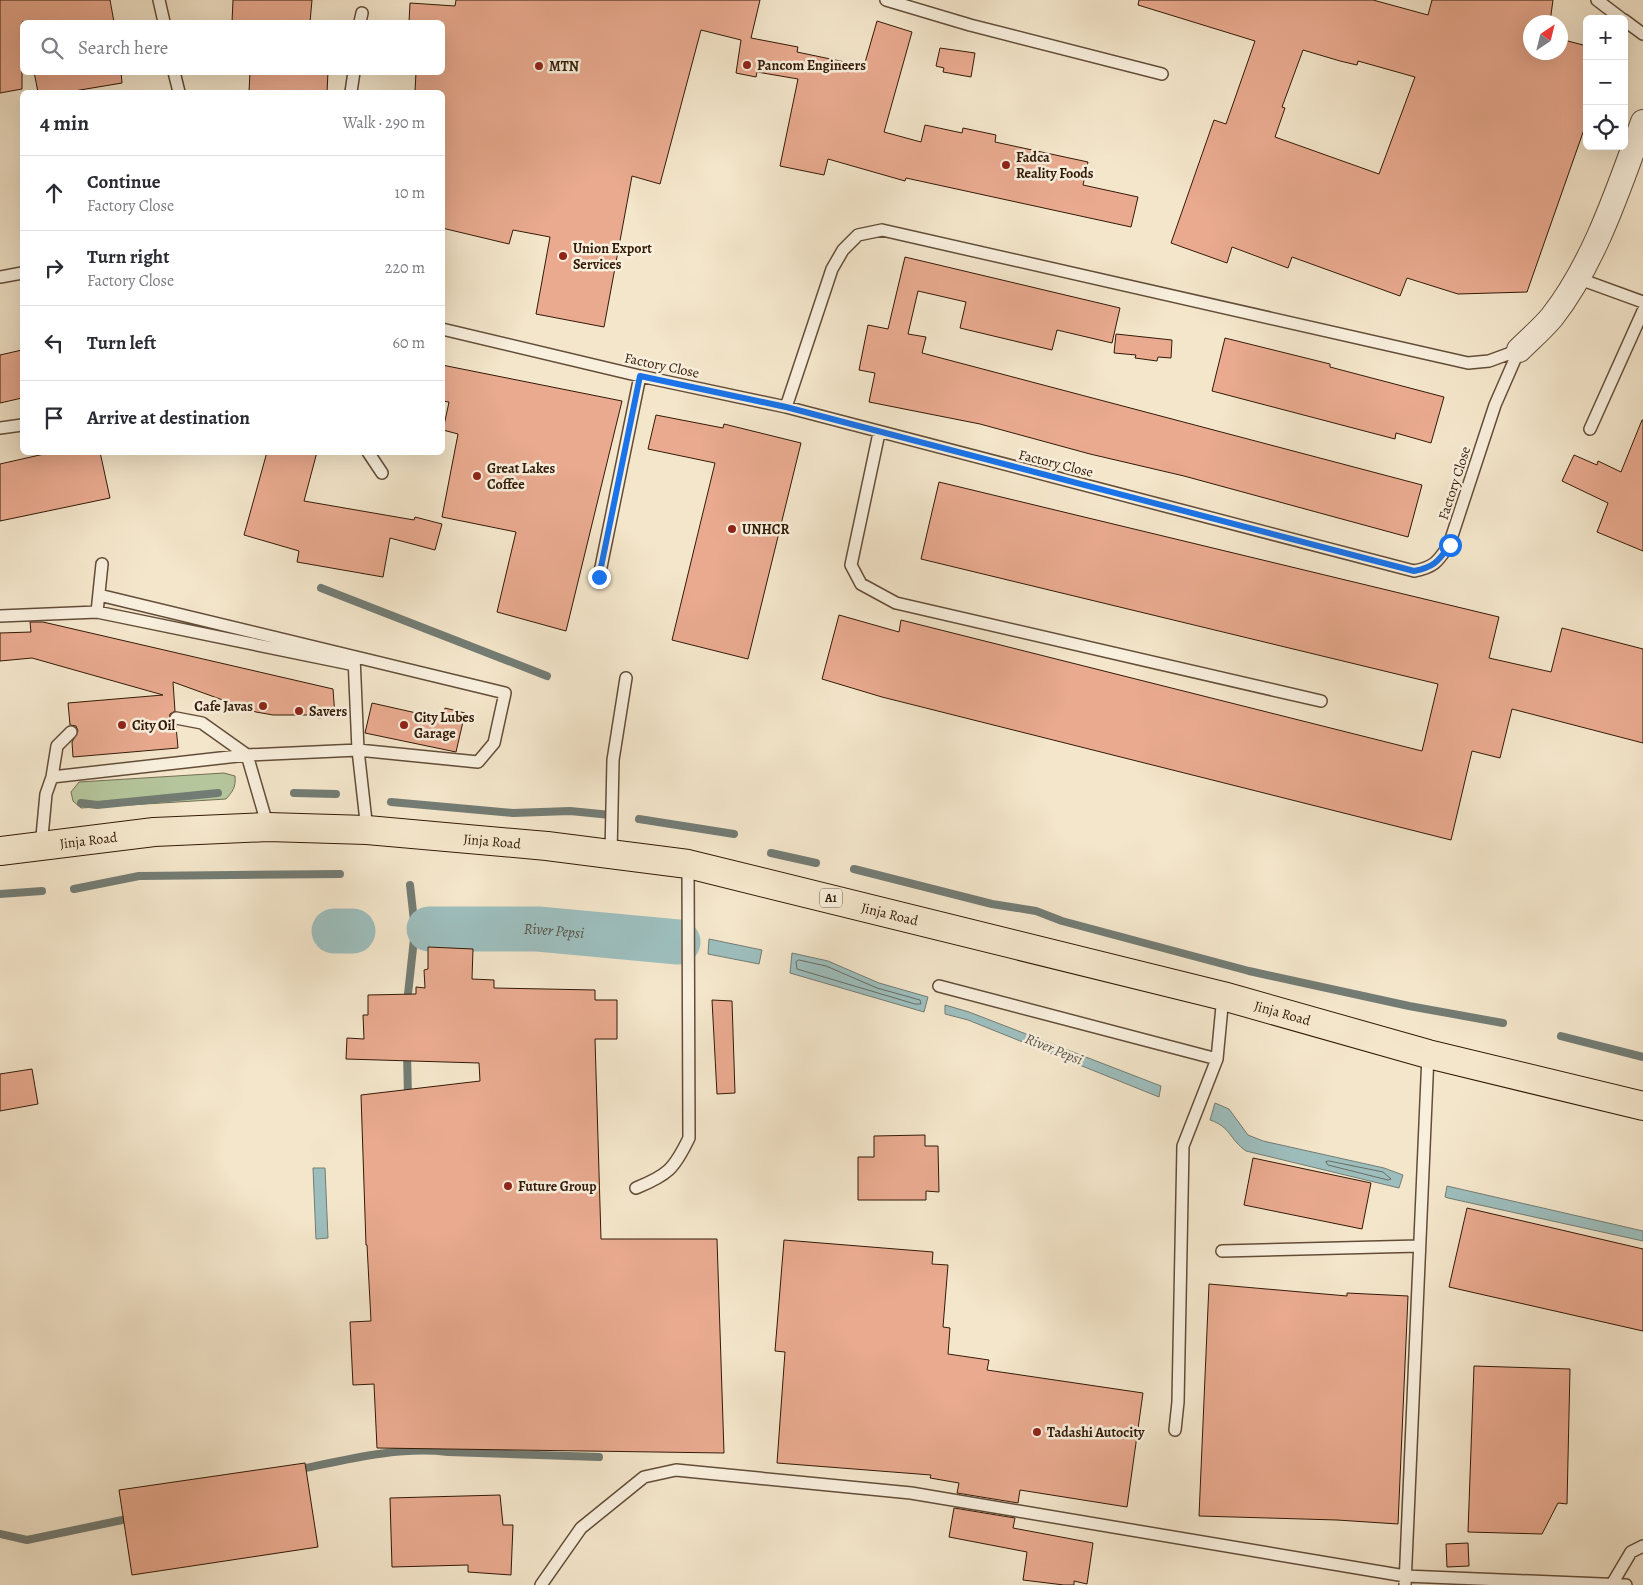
<!DOCTYPE html>
<meta charset="utf-8">
<style>
body{margin:0;font-family:Alegreya,serif;background:#f2f2f3;color:#2b2b33}
.controls{position:absolute;right:15px;top:15px;display:grid;overflow:hidden;border-radius:8px;box-shadow:0 5px 20px #0002}
.controls button{width:45px;height:45px;display:grid;place-items:center;padding:0;border:0;border-bottom:1px solid #e1e1e2;background:#fff;color:#2b2b33;font:25px sans-serif}
.compass{position:absolute;left:1523px;top:15px;width:45px;height:45px;border-radius:50%;background:#fff;box-shadow:0 5px 20px #0002;rotate:35deg}
.stop{position:absolute;width:15px;height:15px;margin:-11px;border:4px solid #1a73e8;border-radius:50%;background:#fff}
.stop.end{background:#1a73e8;border-color:#fff;box-shadow:0 1px 5px #0008}
.list{margin:0;padding:0;list-style:none}
h2{display:flex;justify-content:space-between;align-items:center;height:65px;margin:0;padding:0 20px;font-size:21px}
h2 small{font-size:16px;font-weight:400;color:#7c7c81}
.list li{display:grid;grid-template-columns:32px 1fr auto;gap:15px;align-items:center;box-sizing:border-box;height:75px;padding:0 20px;border-top:1px solid #e1e1e2}
.list b{display:block;font-size:19px;white-space:nowrap}
.list p{margin:0;font-size:16px;white-space:nowrap;color:#7c7c81}
.list em{font-size:16px;font-style:normal;color:#7c7c81}
.icon{flex:none;width:28px;height:28px;fill:none;stroke:currentColor;stroke-width:2;stroke-linecap:round;stroke-linejoin:round}
.map{position:relative;flex:none;width:1643px;height:1585px;overflow:hidden}
.search{position:absolute;background:#fff;box-shadow:0 5px 20px #0002;left:20px;top:20px;width:425px;height:55px;display:flex;align-items:center;gap:12px;box-sizing:border-box;padding:0 18px;border-radius:8px;color:#7c7c81;font-size:19px}
.panel{position:absolute;background:#fff;box-shadow:0 5px 20px #0002;left:20px;top:90px;width:425px;height:365px;border-radius:8px}
.map>svg:first-child{display:block}
</style>
<div class="map">
<svg width="1643" height="1585" viewBox="0 0 1643 1585">
<rect width="100%" height="100%" fill="#f4e6cb"/>
<filter id="stains"><feTurbulence type="fractalNoise" baseFrequency=".004" numOctaves="4"/><feColorMatrix values="0 0 0 0 .2 0 0 0 0 .09 0 0 0 0 .02 0 0 0 .5 -.17"/></filter>
<radialGradient id="worn" r=".72"><stop offset=".6" stop-color="#630" stop-opacity="0"/><stop offset="1" stop-color="#630" stop-opacity=".3"/></radialGradient>
<path fill="#b5c69c" stroke="#747052" d="M 224,773 L 235,776 C 236,787 233,791 226,799 L 81,808 L 73,801 L 71,792 L 79,782 Z"/>
<path fill="#9dbebd" stroke="#737c74" d="M 430,921 L 532,924 L 531,937 L 428,935 Z
M 555,925 L 678,934 L 676,948 L 554,943 Z
M 709,939 L 762,950 L 759,964 L 708,954 Z
M 792,953 L 828,961 L 879,983 L 928,997 L 924,1012 L 790,973 Z
M 945,1005 L 969,1012 L 1161,1086 L 1159,1097 L 968,1020 L 945,1014 Z
M 1215,1103 L 1229,1109 L 1248,1135 L 1263,1141 L 1384,1168 L 1403,1175 L 1399,1188 L 1246,1151 C 1229,1139 1231,1127 1210,1120 Z
M 313,1168 L 325,1168 L 328,1238 L 316,1239 Z
M 1447,1186 L 1643,1231 L 1643,1241 L 1448,1198 L 1445,1197 Z"/>
<g fill="none" stroke-linecap="round" stroke-linejoin="round">
<path stroke="#686c62" stroke-width="1" d="M 562,931 L 642,937 L 644,940 L 642,942 L 562,939 L 560,936 Z
M 799,960 L 826,966 L 877,988 L 920,1000 L 921,1004 L 915,1004 L 797,969 L 796,962 Z
M 1329,1161 L 1383,1172 L 1391,1179 L 1388,1180 L 1328,1165 L 1326,1162 Z"/>
<path stroke="#737c74" stroke-width="8" d="M 321,588 L 547,676
M 294,793 L 336,794
M 391,802 L 513,813 L 570,811 L 611,815
M 81,803 L 97,805 L 218,793
M 639,819 L 734,834
M 771,853 L 816,863
M 854,869 L 992,904 L 1036,911 L 1062,921 L 1249,971 L 1409,1006 L 1503,1023
M 74,889 L 139,876 L 340,874
M 0,894 L 42,891
M 407,1003 L 415,930 L 410,885
M 1561,1036 L 1643,1057
M 407,1052 L 408,1098
M 296,1470 C 345,1460 398,1446 448,1452 L 599,1457
M 0,1534 L 27,1540 L 132,1518"/>
<g stroke="#9dbebd" stroke-width="45">
<path id="s1" d="M 429,929 L 538,929 L 678,942"/>
<path d="M 334,931 L 353,931"/>
</g>
</g>
<path fill="#e9aa8f" stroke="#331a07" fill-rule="evenodd" d="M 0,0 L 110,0 L 114,22 L 22,22 L 22,89 L 0,93 Z
M 233,0 L 312,0 L 310,22 L 232,22 Z
M 456,0 L 760,0 L 751,38 L 798,47 L 797,52 L 864,66 L 877,21 L 912,32 L 884,132 L 921,142 L 925,125 L 962,133 L 963,128 L 996,135 L 995,142 L 1088,162 L 1083,185 L 1138,197 L 1131,227 L 906,178 L 905,181 L 828,159 L 824,175 L 780,166 L 798,79 L 757,72 L 756,77 L 736,73 L 741,40 L 701,30 L 660,184 L 632,176 L 604,327 L 536,314 L 550,237 L 513,230 L 509,244 L 442,228 L 442,92 L 415,92 L 416,72 L 442,72 L 442,22 L 409,22 L 410,3 L 455,6 Z
M 1139,0 L 1373,0 L 1428,15 L 1432,0 L 1553,0 L 1550,22 L 1530,22 L 1530,52 L 1560,52 L 1560,39 L 1587,46 L 1587,121 L 1527,292 L 1458,294 L 1407,278 L 1400,296 L 1292,257 L 1288,268 L 1232,247 L 1227,263 L 1171,243 L 1214,120 L 1226,124 L 1255,41 L 1138,5 ZM 1303,50 L 1340,61 L 1357,65 L 1358,61 L 1415,77 L 1379,174 L 1275,137 L 1285,108 L 1282,107 Z
M 940,48 L 975,53 L 971,77 L 943,72 L 944,68 L 936,66 Z
M 34,72 L 121,72 L 122,83 L 68,92 L 38,92 Z
M 250,72 L 328,72 L 327,92 L 249,92 Z
M 905,257 L 1120,308 L 1112,343 L 1057,330 L 1052,350 L 960,328 L 966,302 L 918,291 L 908,334 L 926,337 L 922,353 L 1422,485 L 1408,537 L 1184,476 L 1090,454 L 980,424 L 869,402 L 875,373 L 859,370 L 868,325 L 888,329 Z
M 1116,334 L 1172,340 L 1171,358 L 1158,357 L 1157,361 L 1135,358 L 1136,355 L 1114,353 Z
M 1225,338 L 1330,364 L 1330,367 L 1444,397 L 1431,443 L 1396,433 L 1395,439 L 1212,391 Z
M 22,350 L 22,398 L 0,403 L 0,355 Z
M 442,365 L 622,401 L 566,631 L 497,612 L 516,532 L 442,517 L 458,434 L 443,430 L 449,402 L 442,401 Z
M 656,415 L 723,428 L 724,424 L 801,443 L 748,659 L 672,640 L 715,463 L 648,449 Z
M 1642,420 L 1643,420 L 1643,551 L 1597,532 L 1608,503 L 1562,481 L 1574,455 L 1597,465 L 1598,461 L 1621,472 Z
M 53,452 L 100,452 L 110,498 L 0,521 L 0,464 Z
M 267,452 L 317,452 L 304,501 L 414,520 L 415,517 L 442,524 L 435,550 L 390,538 L 383,577 L 297,562 L 299,551 L 244,535 Z
M 939,482 L 1499,617 L 1489,658 L 1551,672 L 1562,628 L 1643,649 L 1643,743 L 1512,709 L 1500,758 L 1472,751 L 1451,840 L 882,697 L 822,679 L 839,615 L 899,632 L 901,620 L 1422,751 L 1438,684 L 921,559 Z
M 30,622 L 43,622 L 333,689 L 335,716 L 319,718 L 309,715 L 273,715 L 256,712 L 173,682 L 175,711 L 170,714 L 169,720 L 176,726 L 178,748 L 73,757 L 72,742 L 78,731 L 76,726 L 70,725 L 68,703 L 163,695 L 32,658 L 0,661 L 0,633 L 31,632 Z
M 372,703 L 443,719 L 445,708 L 465,713 L 456,752 L 365,733 Z
M 428,947 L 473,949 L 472,979 L 494,980 L 494,988 L 595,990 L 595,1000 L 617,1000 L 617,1039 L 595,1039 L 601,1239 L 717,1239 L 724,1453 L 377,1448 L 374,1384 L 353,1385 L 350,1322 L 371,1321 L 367,1245 L 366,1245 L 361,1095 L 480,1081 L 479,1063 L 346,1059 L 347,1038 L 364,1039 L 363,1015 L 368,1015 L 368,995 L 416,994 L 416,987 L 425,988 L 424,970 L 428,969 Z
M 712,1000 L 732,1001 L 735,1093 L 717,1094 Z
M 32,1069 L 38,1104 L 0,1111 L 0,1074 Z
M 925,1135 L 925,1146 L 938,1146 L 939,1192 L 926,1191 L 926,1200 L 858,1200 L 858,1157 L 874,1157 L 874,1136 Z
M 1253,1158 L 1371,1183 L 1362,1229 L 1244,1205 Z
M 1467,1208 L 1643,1249 L 1643,1331 L 1449,1287 Z
M 784,1240 L 933,1252 L 932,1264 L 948,1265 L 943,1327 L 950,1328 L 948,1354 L 989,1360 L 987,1370 L 1143,1393 L 1127,1507 L 1020,1490 L 1018,1503 L 957,1493 L 959,1483 L 930,1478 L 931,1475 L 777,1463 L 785,1352 L 775,1351 Z
M 1209,1284 L 1347,1296 L 1347,1293 L 1408,1296 L 1398,1524 L 1337,1520 L 1199,1516 Z
M 1474,1366 L 1570,1369 L 1567,1504 L 1558,1503 L 1542,1534 L 1468,1532 Z
M 305,1463 L 318,1547 L 132,1575 L 119,1490 Z
M 500,1495 L 503,1525 L 513,1525 L 511,1575 L 468,1572 L 468,1565 L 392,1567 L 390,1498 Z
M 954,1508 L 1015,1518 L 1013,1528 L 1093,1543 L 1087,1584 L 1074,1581 L 1074,1585 L 1064,1585 L 1023,1580 L 1027,1552 L 949,1537 Z
M 1468,1543 L 1469,1566 L 1447,1567 L 1446,1544 Z"/>
<g fill="none" stroke-linecap="round" stroke-linejoin="round">
<g stroke="#634d38" stroke-width="14">
<path id="lane" d="M 159,0 L 164,22
M 886,0 L 970,25 L 1162,74
M 1597,0 L 1622,19
M 1624,20 L 1643,34
M 360,22 L 362,13
M 174,72 L 179,92
M 351,92 L 354,72
M 0,277 L 22,273
M 1577,278 L 1643,302
M 442,329 L 640,376 L 786,407 L 1414,571 C 1435,567 1438,561 1449,545 L 1495,405 L 1519,350
M 786,407 L 832,269 L 843,250 L 858,235 L 882,230 L 1468,363 L 1489,361 L 1519,350
M 0,428 L 22,425
M 1590,429 L 1643,311
M 879,433 L 851,565 L 861,584 L 896,603 L 1321,701
M 368,452 L 382,473
M 599,577 L 640,376
M 99,595 L 505,693 L 494,743 L 478,762 L 358,750 L 367,830
M 97,612 L 350,664
M 0,616 L 97,612 L 102,564
M 176,718 L 202,723 L 247,755 L 358,750 L 354,657
M 52,777 L 57,746 L 71,732
M 41,847 L 46,794 L 52,777 L 247,755 L 268,827
M 611,854 L 613,760 L 626,678
M 939,986 L 1217,1059
M 636,1188 C 668,1175 674,1169 689,1138 L 688,864
M 1222,1251 L 1419,1246
M 1175,1430 L 1178,1402 L 1183,1146 L 1217,1059 L 1223,996
M 1612,1584 L 1631,1552 L 1643,1546
M 541,1585 L 581,1528 L 644,1477 L 676,1470 L 911,1493 L 1405,1576 L 1626,1585
M 1405,1585 L 1428,1055"/>
</g>
<g stroke="#634d38" stroke-width="26">
<path id="street" d="M 1519,350 C 1530,339 1542,329 1552,317 C 1595,262 1619,187 1643,122"/>
</g>
<g stroke="#331a07" stroke-width="30">
<g id="highway">
<path id="s2" d="M 0,851 L 154,832 L 268,827 L 367,830 L 547,846 L 688,864 L 1223,996 L 1428,1054 L 1643,1106"/>
</g>
</g>
<use href="#lane" stroke="#f8efdd" stroke-width="11"/>
<use href="#street" stroke="#f8efdd" stroke-width="24"/>
<use href="#highway" stroke="#f4e6cb" stroke-width="28"/>
</g>
<g fill="none" stroke-linecap="round" stroke-linejoin="round">
<path stroke="#1a73e8" stroke-width="6" d="M 599,577 L 640,376 L 786,407 L 1414,571 C 1435,567 1438,561 1450,545"/>
</g>
<g fill="#8f2418" stroke="#f8efdd" stroke-width="2">
<circle cx="747" cy="65" r="5"/>
<circle cx="539" cy="66" r="5"/>
<circle cx="1006" cy="165" r="5"/>
<circle cx="563" cy="256" r="5"/>
<circle cx="477" cy="476" r="5"/>
<circle cx="732" cy="529" r="5"/>
<circle cx="263" cy="706" r="5"/>
<circle cx="299" cy="711" r="5"/>
<circle cx="122" cy="725" r="5"/>
<circle cx="404" cy="725" r="5"/>
<circle cx="508" cy="1186" r="5"/>
<circle cx="1037" cy="1432" r="5"/>
</g>
<g text-anchor="middle" stroke-width="5" stroke-linejoin="round" paint-order="stroke">
<rect fill="#f8efdd" stroke="#6e5a47" stroke-width="1" x="820" y="888.5" width="22" height="19" rx="4"/>
<g font-size="12" font-weight="bold" fill="#331a07">
<text x="831" y="902">A1</text>
</g>
<g font-size="14" font-weight="bold" fill="#331a07" stroke="#f8efdd" text-anchor="start">
<text x="757" y="70">Pancom Engineers</text>
<text x="549" y="71">MTN</text>
<text x="1016" y="162">Fadca<tspan x="1016" dy="16">Reality Foods</tspan></text>
<text x="573" y="253">Union Export<tspan x="573" dy="16">Services</tspan></text>
<text x="487" y="473">Great Lakes<tspan x="487" dy="16">Coffee</tspan></text>
<text x="742" y="534">UNHCR</text>
<text x="253" y="711" text-anchor="end">Cafe Javas</text>
<text x="309" y="716">Savers</text>
<text x="414" y="722">City Lubes<tspan x="414" dy="16">Garage</tspan></text>
<text x="132" y="730">City Oil</text>
<text x="518" y="1191">Future Group</text>
<text x="1047" y="1437">Tadashi Autocity</text>
</g>
<g font-size="14" fill="#331a07" stroke="#f8efdd">
<text transform="translate(662 365) rotate(12)" y="5">Factory Close</text>
<text transform="translate(1056 463) rotate(14)" y="5">Factory Close</text>
<text transform="translate(1454 483) rotate(-72)" y="5">Factory Close</text>
<text dy="5" stroke="none"><textPath href="#s2" startOffset="89">Jinja Road</textPath></text>
<text dy="5" stroke="none"><textPath href="#s2" startOffset="494">Jinja Road</textPath></text>
<text dy="5" stroke="none"><textPath href="#s2" startOffset="899">Jinja Road</textPath></text>
<text dy="5" stroke="none"><textPath href="#s2" startOffset="1304">Jinja Road</textPath></text>
</g>
<g font-size="15" font-style="italic" fill="#585347" stroke="#f8efdd">
<text dy="5" stroke="none"><textPath href="#s1" startOffset="125">River Pepsi</textPath></text>
<text transform="translate(1054 1049) rotate(22)" y="5">River Pepsi</text>
</g>
</g>
<rect width="100%" height="100%" filter="url(#stains)"/>
<rect width="100%" height="100%" fill="url(#worn)"/>
</svg>
<div class="controls">
<button>+</button>
<button>−</button>
<button><svg class="icon" aria-label="locate" viewBox="0 0 24 24"><circle cx="12" cy="12" r="6"/><path d="M12 2v4M12 18v4M2 12h4M18 12h4"/></svg></button>
</div>
<svg class="compass" viewBox="-18 -18 36 36"><path d="M0-13l5 13h-10z" fill="#e53935"/><path d="M0 13l5-13h-10z" fill="#7c7c81"/></svg>
<div class="stop" style="left:1450px;top:545px"></div>
<div class="stop end" style="left:599px;top:577px"></div>
<div class="search"><svg class="icon" aria-label="search" viewBox="0 0 24 24"><circle cx="10" cy="10" r="6"/><path d="M15 15l6 6"/></svg>Search here</div>
<section class="panel">
<h2>4 min<small>Walk · 290 m</small></h2>
<ul class="list">
<li><svg class="icon" aria-label="ahead" viewBox="0 0 24 24"><path d="M12 20V5M6 11l6-6 6 6"/></svg><div><b>Continue</b><p>Factory Close</p></div><em>10 m</em></li>
<li><svg class="icon" aria-label="right" viewBox="0 0 24 24"><path d="M7 20v-9h11M14 6l5 5-5 5"/></svg><div><b>Turn right</b><p>Factory Close</p></div><em>220 m</em></li>
<li><svg class="icon" aria-label="left" viewBox="0 0 24 24"><path d="M17 20v-9H6M10 6l-5 5 5 5"/></svg><div><b>Turn left</b></div><em>60 m</em></li>
<li><svg class="icon" aria-label="arrive" viewBox="0 0 24 24"><path d="M6 21V4h12l-3 4 3 4H6"/></svg><div><b>Arrive at destination</b></div></li>
</ul>
</section>
</div>
